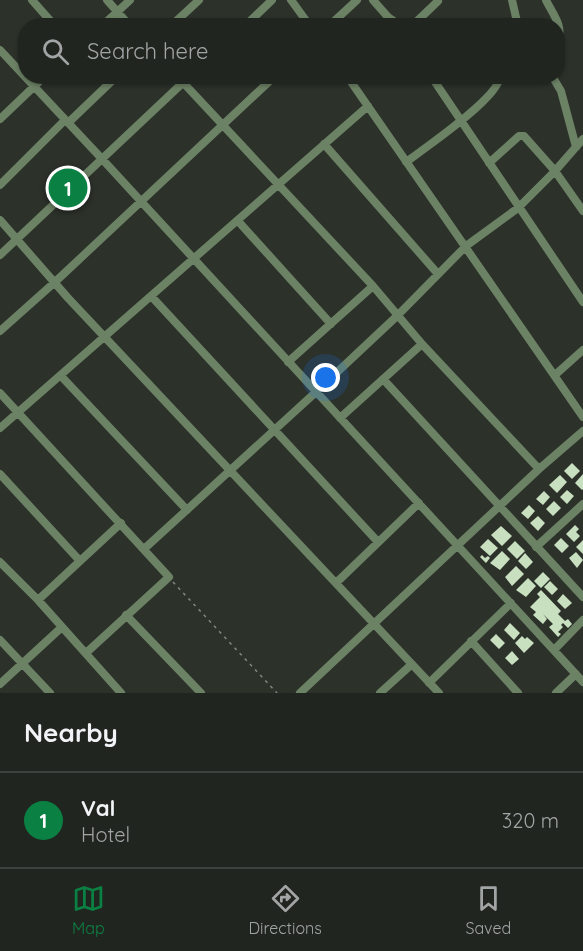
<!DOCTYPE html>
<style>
body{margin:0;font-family:Quicksand,sans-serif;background:#2d312d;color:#f1f3f6}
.you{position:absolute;left:326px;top:378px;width:21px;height:21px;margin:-15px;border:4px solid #fff;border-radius:50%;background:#1a73e8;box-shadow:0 0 0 9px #1a73e833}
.badge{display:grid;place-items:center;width:39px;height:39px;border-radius:50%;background:#0b8043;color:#fff;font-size:20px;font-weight:700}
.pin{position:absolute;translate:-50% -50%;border:3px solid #fff;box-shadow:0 2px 6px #0006}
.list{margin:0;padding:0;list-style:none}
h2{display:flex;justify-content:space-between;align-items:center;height:78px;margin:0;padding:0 24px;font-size:26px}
h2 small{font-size:20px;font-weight:400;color:#a2a5a5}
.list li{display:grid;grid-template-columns:39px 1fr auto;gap:18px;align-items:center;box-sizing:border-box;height:96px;padding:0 24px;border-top:2px solid #3e423e}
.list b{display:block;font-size:22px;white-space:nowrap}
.list p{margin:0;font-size:20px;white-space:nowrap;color:#a2a5a5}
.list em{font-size:20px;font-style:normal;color:#a2a5a5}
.icon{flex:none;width:33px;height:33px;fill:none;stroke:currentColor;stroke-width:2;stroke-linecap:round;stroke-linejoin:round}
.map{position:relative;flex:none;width:583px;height:693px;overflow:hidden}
.search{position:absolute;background:#212520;box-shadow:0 2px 4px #0004;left:18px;right:18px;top:18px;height:66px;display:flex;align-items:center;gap:15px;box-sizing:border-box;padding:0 21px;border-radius:24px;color:#a2a5a5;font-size:22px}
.sheet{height:174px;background:#212520}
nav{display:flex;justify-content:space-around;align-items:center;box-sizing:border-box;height:84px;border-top:2px solid #3e423e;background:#212520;font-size:16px;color:#a2a5a5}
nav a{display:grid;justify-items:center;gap:3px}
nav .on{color:#0b8043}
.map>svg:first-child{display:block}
</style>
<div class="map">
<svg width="583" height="693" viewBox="0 0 583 693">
<rect width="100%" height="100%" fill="#2c312a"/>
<path fill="#c8e0c0" d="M 572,463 L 580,471 L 572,479 L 564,471 Z
M 583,474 L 583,489 L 582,490 L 575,483 Z
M 560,475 L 567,482 L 557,493 L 549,485 Z
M 567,490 L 574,496 L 567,504 L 560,497 Z
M 544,491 L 550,497 L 543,505 L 536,499 Z
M 554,501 L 561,508 L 553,516 L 546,509 Z
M 529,505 L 535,511 L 528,519 L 521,513 Z
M 538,516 L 545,523 L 538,531 L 530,523 Z
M 575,525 L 579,529 L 576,532 L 580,536 L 574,542 L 566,534 Z
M 501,526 L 512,536 L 502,546 L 491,535 Z
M 561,538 L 569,546 L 562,553 L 554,545 Z
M 488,539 L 498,548 L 490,556 L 480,547 Z
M 583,540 L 583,554 L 576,547 Z
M 515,541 L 525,551 L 517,559 L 507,549 Z
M 502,551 L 510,559 L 500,570 L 490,563 Z
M 576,552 L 583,560 L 577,568 L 569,558 Z
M 525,553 L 533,562 L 526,569 L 518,561 Z
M 482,555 L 485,558 L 488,556 L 490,558 L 486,563 L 480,557 Z
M 516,566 L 524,574 L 512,586 L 505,577 Z
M 543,572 L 550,579 L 541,588 L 534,581 Z
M 528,578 L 536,586 L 526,597 L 516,590 Z
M 550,581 L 558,589 L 552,595 L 544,587 Z
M 541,590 L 561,611 L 558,614 L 565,621 L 568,619 L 572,624 L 568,628 L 563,623 L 561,625 L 563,627 L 558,632 L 561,634 L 558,637 L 549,627 L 553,624 L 543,614 L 547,619 L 543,624 L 533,615 L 536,612 L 530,607 L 540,597 L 537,594 Z
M 563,594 L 572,603 L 565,609 L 557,601 Z
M 510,623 L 520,633 L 514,640 L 504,630 Z
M 496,634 L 505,643 L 499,649 L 490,640 Z
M 522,636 L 525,639 L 527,637 L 534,643 L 524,653 L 515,643 Z
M 512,651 L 519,659 L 512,665 L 505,658 Z"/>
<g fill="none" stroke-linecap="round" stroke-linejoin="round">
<path stroke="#838781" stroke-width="1.5" stroke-dasharray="3 4.5" stroke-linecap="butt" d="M 173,582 L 277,693"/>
<path stroke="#6c8265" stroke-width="8" d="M 32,0 L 55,26
M 107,0 L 130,26
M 291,0 L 310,26
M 373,0 L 388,17 L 401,26
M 512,0 L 518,26
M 546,0 C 551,11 564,27 558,38
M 102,26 L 130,0
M 171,26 L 199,0
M 245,26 L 272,0
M 329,26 L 357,0
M 412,26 L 438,1
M 0,50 L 103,160 L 583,682
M 177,76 L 373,286 L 422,344 L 539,469
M 347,76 L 583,417
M 431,76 L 583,302
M 552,76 L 561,91 L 576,147
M 0,119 L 45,76
M 68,123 L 117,76
M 324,144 L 438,274
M 406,162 C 425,148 500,97 500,76
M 489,163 L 519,136 L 524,136 L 555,171 L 583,211
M 0,185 L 65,120
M 0,220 L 68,298 L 439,693
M 238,221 L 331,324
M 0,255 L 190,76
M 152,297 L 378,542
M 0,331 L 55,282 L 275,76
M 288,362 L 373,286
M 555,375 L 583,350
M 61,376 L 187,510
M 383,379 L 583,597
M 0,393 L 169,577 L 86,653
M 340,418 L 422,344
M 0,428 L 368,106
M 0,474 L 80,561
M 536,547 L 583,504
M 144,549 L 316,392 L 397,316 L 466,246 L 518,208 L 555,171 L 583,139
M 0,562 L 38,600 L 121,693
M 336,583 L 419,503
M 38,600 L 121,523
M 126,615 L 201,693
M 0,640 L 50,693
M 471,641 L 518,693
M 554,650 L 583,620
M 429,683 L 511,603
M 0,684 L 62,627
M 300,693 L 539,469 L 583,431
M 380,693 L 412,664
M 556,693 L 576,674"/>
</g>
</svg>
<div class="you"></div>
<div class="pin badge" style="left:68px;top:188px">1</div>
<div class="search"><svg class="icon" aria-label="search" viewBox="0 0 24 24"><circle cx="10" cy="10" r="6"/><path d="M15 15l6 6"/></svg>Search here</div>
</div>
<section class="sheet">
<h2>Nearby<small></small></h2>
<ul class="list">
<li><span class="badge">1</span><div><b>Val</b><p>Hotel</p></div><em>320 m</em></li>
</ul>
</section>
<nav>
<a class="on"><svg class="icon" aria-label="map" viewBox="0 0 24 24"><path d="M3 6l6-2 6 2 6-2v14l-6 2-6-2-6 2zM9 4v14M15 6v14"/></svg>Map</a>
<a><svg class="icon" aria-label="directions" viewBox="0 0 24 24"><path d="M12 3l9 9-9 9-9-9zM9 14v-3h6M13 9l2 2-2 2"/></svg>Directions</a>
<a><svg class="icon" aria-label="saved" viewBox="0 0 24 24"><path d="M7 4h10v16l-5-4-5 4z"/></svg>Saved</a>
</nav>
